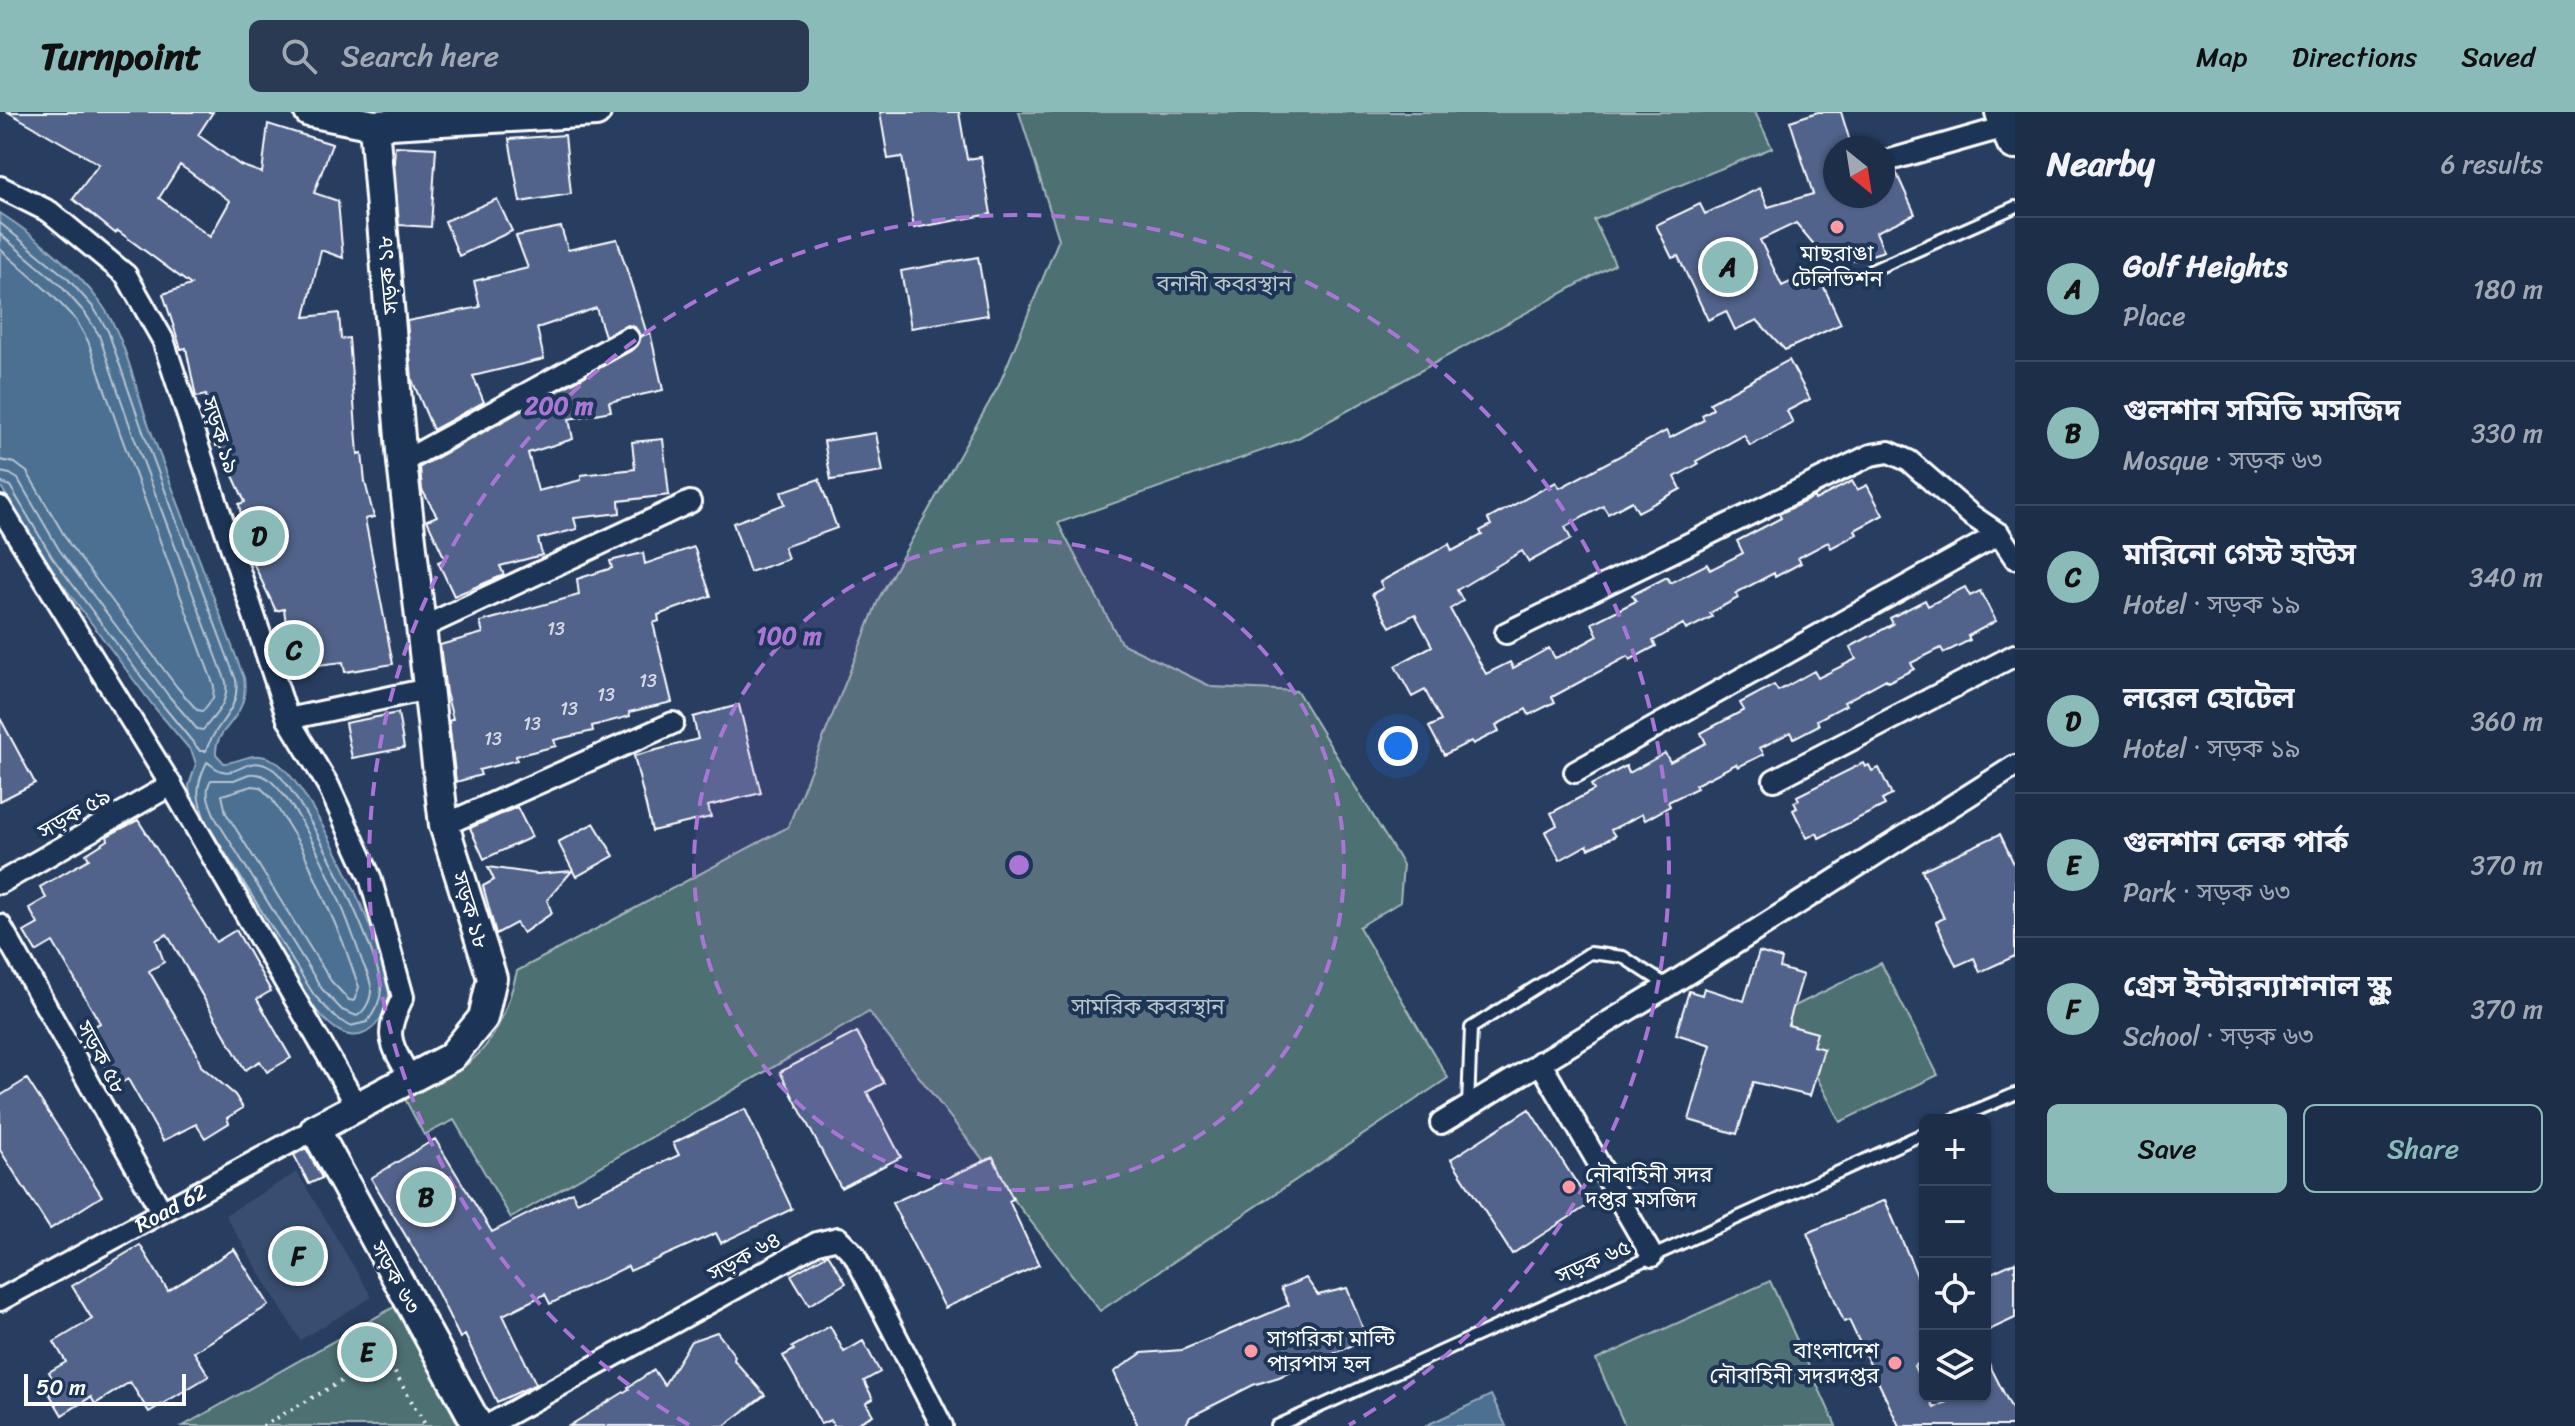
<!DOCTYPE html>
<meta charset="utf-8">
<style>
body{margin:0;font-family:Sriracha,"Noto Sans Bengali",sans-serif;background:#2a3a53;color:#f1f3f6}
.controls{position:absolute;right:24px;bottom:24px;display:grid;overflow:hidden;border-radius:12px;box-shadow:0 2px 6px #0004}
.controls button{width:72px;height:72px;display:grid;place-items:center;padding:0;border:0;border-bottom:2px solid #3b4a61;background:#1d2e49;color:#f1f3f6;font:40px sans-serif}
.compass{position:absolute;left:1823px;top:24px;width:72px;height:72px;border-radius:50%;background:#1d2e49;box-shadow:0 2px 6px #0004;rotate:150deg}
.scale{position:absolute;left:24px;bottom:20px;width:162px;box-sizing:border-box;padding-left:8px;border:4px solid #fff;border-top:0;font-size:22px;line-height:28px;white-space:nowrap;color:#fff;-webkit-text-stroke:6px #1d3557;paint-order:stroke}
.you{position:absolute;left:1398px;top:634px;width:28px;height:28px;margin:-20px;border:6px solid #fff;border-radius:50%;background:#1a73e8;box-shadow:0 0 0 12px #1a73e833}
.badge{display:grid;place-items:center;width:52px;height:52px;border-radius:50%;background:#8bbbb9;color:#111;font-size:26px;font-weight:700}
.pin{position:absolute;translate:-50% -50%;border:4px solid #fff;box-shadow:0 2px 8px #0006}
.list{margin:0;padding:0;list-style:none}
h2{display:flex;justify-content:space-between;align-items:center;height:104px;margin:0;padding:0 32px;font-size:34px}
h2 small{font-size:26px;font-weight:400;color:#a0a8b4}
.list li{display:grid;grid-template-columns:52px 1fr auto;gap:24px;align-items:center;box-sizing:border-box;height:144px;padding:0 32px;border-top:2px solid #3b4a61}
.list b{display:block;font-size:30px;white-space:nowrap}
.list p{margin:0;font-size:26px;white-space:nowrap;color:#a0a8b4}
.list em{font-size:26px;font-style:normal;color:#a0a8b4}
.actions{display:flex;gap:16px;padding:24px 32px}
.actions a{flex:1;padding:18px 0;border:2px solid #8bbbb9;border-radius:12px;text-align:center;font-size:28px;color:#8bbbb9}
.actions .main{background:#8bbbb9;color:#111}
.icon{flex:none;width:44px;height:44px;fill:none;stroke:currentColor;stroke-width:2;stroke-linecap:round;stroke-linejoin:round}
.map{position:relative;flex:none;width:2015px;height:1314px;overflow:hidden}
header{display:flex;align-items:center;gap:48px;box-sizing:border-box;height:112px;padding:0 40px;background:#8bbbb9;color:#111}
header strong{font-size:38px}
nav{display:flex;gap:44px;margin-inline-start:auto;font-size:28px}
.search{width:560px;height:72px;background:#2a3a53;display:flex;align-items:center;gap:20px;box-sizing:border-box;padding:0 28px;border-radius:12px;color:#a0a8b4;font-size:30px}
main{display:flex}
aside{flex:1;background:#1d2e49}
.map>svg:first-child{display:block}
</style>
<header>
<strong>Turnpoint</strong>
<div class="search"><svg class="icon" aria-label="search" viewBox="0 0 24 24"><circle cx="10" cy="10" r="6"/><path d="M15 15l6 6"/></svg>Search here</div>
<nav><a>Map</a><a>Directions</a><a>Saved</a></nav>
</header>
<main>
<div class="map">
<svg width="2015" height="1314" viewBox="0 0 2015 1314">
<rect width="100%" height="100%" fill="#273e61"/>
<filter id="ink" filterUnits="userSpaceOnUse"><feTurbulence type="fractalNoise" baseFrequency=".0125" numOctaves="2"/><feDisplacementMap in="SourceGraphic" scale="16" xChannelSelector="R" yChannelSelector="G"/><feConvolveMatrix kernelMatrix="1 2 1 2 8 2 1 2 1" color-interpolation-filters="sRGB"/></filter>
<g filter="url(#ink)">
<path fill="#384d70" d="M 297,1060 L 372,1185 L 300,1228 L 225,1103 Z"/>
<path fill="#4d7072" stroke="#a6b8b8" stroke-width="2" d="M 1019,0 L 1755,0 L 1772,36 L 1594,108 L 1615,152 L 1298,326 L 1058,411 L 1121,531 L 1212,575 L 1297,579 L 1403,753 L 1400,790 L 1359,815 L 1448,966 L 1100,1199 L 869,900 L 511,1106 L 454,1008 L 424,1023 L 404,985 C 477,956 498,935 517,859 L 788,715 L 879,486 L 999,273 L 1059,127 Z
M 1881,851 L 1938,963 L 1840,1010 L 1783,900 Z
M 1770,1169 L 1836,1314 L 1625,1314 L 1596,1248 Z
M 396,1194 L 459,1314 L 183,1314 Z"/>
<path fill="#4c6f91" stroke="#94a9bd" stroke-width="2" d="M 0,101 C 36,124 74,156 100,190 C 126,225 134,274 149,314 C 180,398 212,482 244,566 C 250,609 214,614 216,642 L 224,651 C 244,650 254,636 276,650 C 311,672 381,828 389,872 C 392,893 375,928 349,923 C 333,920 318,900 307,888 L 192,697 L 189,673 L 196,652 L 192,640 L 154,595 L 45,449 L 0,373 Z
M 1491,1283 L 1506,1314 L 1425,1314 Z"/>
<g fill="none" stroke-linecap="round" stroke-linejoin="round">
<path stroke="#b7c5d3" stroke-width="2" d="M 0,111 L 67,166 L 93,195 L 108,219 L 141,314 L 236,568 C 241,599 213,613 206,639 L 200,639 L 160,590 L 52,445 L 10,374 L 0,370
M 0,122 L 60,173 L 85,201 L 99,223 L 131,317 L 226,570 C 229,591 215,603 203,618 L 197,617 L 168,583 L 60,439 L 18,367 L 10,362 L 0,360
M 0,137 L 51,182 L 76,208 L 88,229 L 120,321 L 214,574 L 213,586 L 203,599 L 197,598 L 177,575 L 70,433 L 27,360 L 15,351 L 0,348
M 249,662 C 258,661 264,663 271,669 C 307,702 346,801 362,849 C 365,857 372,869 371,878 C 371,888 365,899 357,904 L 342,898 L 322,877 L 216,707 C 211,695 203,680 211,668 L 234,668 Z
M 252,674 L 260,675 L 272,687 L 302,736 L 343,830 L 359,875 L 354,889 L 349,888 L 331,869 L 226,701 L 222,683 Z
M 206,710 C 196,685 195,674 207,650 C 211,652 216,658 222,659 C 240,664 250,640 274,658 C 302,680 382,843 381,877 C 381,889 374,901 367,910 L 350,914 L 335,905 L 314,883 L 209,715"/>
</g>
<path fill="#51638a" stroke="#fff" stroke-width="2" fill-rule="evenodd" d="M 8,0 L 213,0 L 198,23 L 240,53 L 262,61 L 268,12 L 332,32 L 314,81 L 338,89 L 343,146 L 321,138 L 305,205 L 339,201 L 341,227 L 349,226 L 358,342 L 362,341 L 365,370 L 374,405 L 365,407 L 393,552 L 345,560 L 343,550 L 292,556 L 284,497 L 276,499 L 247,438 L 239,392 L 245,390 L 219,333 L 216,334 L 206,283 L 196,285 L 186,236 L 181,237 L 163,182 L 191,173 L 118,119 L 115,121 L 73,87 L 99,52 ZM 180,53 L 230,89 L 210,125 L 159,86 Z
M 880,0 L 959,0 L 967,47 L 981,45 L 991,102 L 914,116 L 902,45 L 888,47 Z
M 1818,0 L 1841,0 L 1852,36 L 1835,36 L 1835,84 L 1883,84 L 1883,65 L 1896,60 L 1915,102 L 1876,120 L 1884,139 L 1833,155 L 1796,111 L 1760,128 L 1782,174 L 1816,158 L 1841,212 L 1785,238 L 1757,208 L 1735,218 L 1726,199 L 1708,208 L 1678,144 L 1672,146 L 1656,113 L 1700,92 L 1705,102 L 1760,76 L 1768,95 L 1813,82 L 1790,9 Z
M 565,23 L 571,82 L 520,90 L 509,27 Z
M 395,34 L 436,36 L 431,115 L 399,113 L 394,50 Z
M 497,87 L 512,119 L 459,144 L 445,109 Z
M 561,115 L 568,138 L 617,127 L 647,222 L 650,220 L 663,278 L 609,290 L 611,299 L 569,307 L 573,327 L 528,341 L 538,379 L 581,368 L 581,363 L 635,357 L 632,330 L 663,327 L 669,383 L 619,389 L 620,401 L 574,406 L 577,417 L 538,427 L 542,443 L 500,454 L 504,463 L 454,484 L 438,450 L 445,447 L 427,408 L 437,404 L 422,378 L 420,355 L 634,237 L 641,225 L 646,222 L 640,224 L 635,215 L 628,213 L 605,224 L 596,196 L 537,216 L 544,247 L 473,264 L 484,290 L 433,318 L 412,268 L 407,209 L 480,195 L 474,169 L 528,156 L 516,124 Z
M 978,145 L 988,203 L 911,216 L 901,159 Z
M 1789,248 L 1810,287 L 1787,299 L 1793,311 L 1750,334 L 1744,323 L 1696,349 L 1698,352 L 1675,365 L 1681,377 L 1638,400 L 1632,389 L 1608,402 L 1603,394 L 1565,415 L 1571,427 L 1529,450 L 1522,439 L 1457,478 L 1463,489 L 1450,497 L 1486,562 L 1510,550 L 1513,556 L 1549,536 L 1555,546 L 1565,542 L 1598,524 L 1592,511 L 1636,489 L 1632,483 L 1667,465 L 1670,471 L 1707,452 L 1710,458 L 1743,441 L 1737,429 L 1781,406 L 1779,402 L 1814,385 L 1815,388 L 1852,369 L 1857,378 L 1867,373 L 1883,403 L 1855,418 L 1857,422 L 1831,436 L 1828,430 L 1798,446 L 1801,451 L 1775,465 L 1774,461 L 1736,481 L 1738,486 L 1710,501 L 1712,505 L 1686,518 L 1683,512 L 1653,529 L 1656,534 L 1630,548 L 1628,544 L 1552,585 L 1555,590 L 1529,603 L 1526,597 L 1496,613 L 1499,619 L 1473,632 L 1471,629 L 1444,643 L 1429,615 L 1441,609 L 1425,578 L 1412,585 L 1395,554 L 1432,534 L 1415,502 L 1390,515 L 1372,482 L 1383,476 L 1380,470 L 1449,432 L 1452,439 L 1482,423 L 1480,419 L 1491,413 L 1488,407 L 1556,370 L 1560,376 L 1666,319 L 1670,326 L 1704,308 L 1702,303 L 1713,297 L 1710,291 Z
M 876,321 L 883,360 L 831,368 L 824,329 Z
M 819,367 L 837,416 L 784,435 L 788,447 L 750,460 L 733,411 L 785,392 L 781,380 Z
M 694,435 L 711,484 L 658,503 L 659,509 L 653,511 L 672,590 L 629,600 L 630,604 L 592,614 L 593,619 L 554,628 L 556,634 L 516,644 L 517,648 L 479,658 L 481,663 L 456,670 L 449,609 L 453,607 L 446,581 L 440,533 L 483,521 L 480,510 L 579,483 L 577,467 L 612,456 L 610,449 L 643,441 L 645,452 Z
M 1965,475 L 1970,484 L 1980,479 L 1996,509 L 1968,524 L 1970,528 L 1944,541 L 1941,536 L 1911,551 L 1914,557 L 1888,570 L 1886,567 L 1844,590 L 1846,593 L 1817,608 L 1819,613 L 1794,626 L 1791,620 L 1760,636 L 1764,642 L 1738,655 L 1736,652 L 1695,673 L 1697,676 L 1668,690 L 1670,694 L 1645,708 L 1642,702 L 1611,718 L 1615,724 L 1589,737 L 1587,733 L 1560,748 L 1545,720 L 1557,713 L 1551,701 L 1594,678 L 1591,673 L 1626,654 L 1629,661 L 1665,641 L 1670,650 L 1706,631 L 1701,621 L 1744,598 L 1740,591 L 1774,573 L 1778,579 L 1814,559 L 1818,566 L 1856,547 L 1850,535 L 1893,512 L 1890,506 L 1925,488 L 1928,494 Z
M 739,593 L 761,681 L 708,694 L 711,705 L 652,719 L 634,644 L 698,627 L 693,605 Z
M 398,601 L 404,636 L 352,646 L 345,611 Z
M 0,606 L 35,671 L 0,689 Z
M 1863,651 L 1865,655 L 1869,653 L 1872,659 L 1879,656 L 1892,683 L 1882,688 L 1885,693 L 1819,726 L 1817,721 L 1807,726 L 1793,698 L 1797,696 L 1794,690 L 1799,688 L 1797,684 Z
M 517,695 L 532,725 L 484,747 L 470,716 Z
M 138,708 L 216,830 L 236,818 L 271,879 L 257,887 L 291,946 L 267,960 L 260,949 L 245,958 L 167,822 L 156,828 L 164,850 L 149,859 L 196,939 L 201,954 L 235,983 L 243,996 L 227,1006 L 229,1011 L 205,1026 L 196,1012 L 163,1029 L 128,967 L 116,974 L 87,918 L 100,911 L 53,830 L 36,840 L 24,820 L 38,812 L 29,796 L 46,786 L 40,775 L 89,747 L 86,742 L 108,728 L 107,724 Z
M 594,711 L 614,744 L 576,765 L 558,730 Z
M 2000,722 L 2015,754 L 2015,844 L 1980,860 L 1974,846 L 1956,854 L 1936,810 L 1944,806 L 1922,758 Z
M 488,755 L 537,762 L 572,759 L 547,788 L 552,801 L 523,821 L 516,811 L 496,822 L 483,774 L 494,768 Z
M 1759,840 L 1782,847 L 1780,856 L 1803,863 L 1788,913 L 1817,921 L 1813,934 L 1824,937 L 1810,984 L 1753,970 L 1737,1022 L 1689,1008 L 1711,933 L 1676,922 L 1689,879 L 1702,883 L 1704,876 L 1744,889 Z
M 857,920 L 884,971 L 867,980 L 901,1045 L 841,1076 L 780,960 Z
M 27,967 L 102,1084 L 50,1117 L 0,1038 L 0,984 Z
M 745,997 L 792,1097 L 721,1131 L 716,1121 L 630,1159 L 628,1154 L 550,1192 L 545,1182 L 503,1203 L 536,1272 L 497,1290 L 465,1223 L 460,1226 L 428,1161 L 371,1066 L 435,1027 L 492,1120 L 572,1080 L 577,1090 L 679,1043 L 673,1031 Z
M 1529,997 L 1590,1092 L 1512,1142 L 1451,1047 Z
M 306,1036 L 322,1066 L 309,1072 L 294,1043 Z
M 993,1045 L 1013,1087 L 1009,1089 L 1039,1153 L 945,1196 L 892,1091 Z
M 1885,1088 L 1925,1183 L 1925,1249 L 1914,1254 L 1925,1277 L 1925,1284 L 1928,1284 L 1934,1296 L 1959,1284 L 1985,1284 L 1985,1244 L 2015,1303 L 2015,1314 L 1899,1314 L 1849,1208 L 1844,1210 L 1807,1121 Z
M 140,1133 L 168,1179 L 234,1137 L 269,1193 L 194,1240 L 209,1264 L 149,1300 L 130,1270 L 95,1292 L 91,1285 L 62,1303 L 43,1271 L 52,1266 L 49,1260 L 66,1250 L 54,1230 L 92,1207 L 72,1174 Z
M 828,1142 L 846,1171 L 809,1193 L 791,1163 Z
M 2015,1150 L 2015,1206 L 1985,1220 L 1985,1164 Z
M 1306,1166 L 1318,1183 L 1347,1176 L 1367,1227 L 1279,1265 L 1253,1273 L 1190,1305 L 1185,1314 L 1138,1314 L 1114,1260 L 1142,1241 L 1182,1238 L 1289,1193 L 1281,1176 Z
M 830,1214 L 844,1240 L 863,1229 L 880,1260 L 864,1269 L 873,1287 L 866,1291 L 873,1303 L 853,1314 L 834,1314 L 830,1308 L 821,1312 L 783,1244 L 794,1238 L 792,1235 Z
M 717,1220 L 735,1244 L 734,1248 L 765,1283 L 724,1314 L 569,1314 L 629,1277 L 628,1275 L 654,1258 L 664,1273 L 691,1229 Z"/>
<g fill="none" stroke-linecap="round" stroke-linejoin="round">
<g stroke="#fff" stroke-width="16">
<path id="lane" d="M 1866,161 L 2015,95
M 1468,994 L 1471,916 L 1590,841 L 1623,845 L 1668,874
M 1953,1008 L 2015,982
M 1277,1314 L 1925,1021"/>
</g>
<g stroke="#fff" stroke-width="26">
<g id="street">
<path d="M 1883,50 L 2009,14"/>
<path d="M 0,75 L 50,100 L 126,163 L 163,228 L 288,607 L 428,577"/>
<path d="M 402,350 L 628,226"/>
<path d="M 0,395 L 171,673 L 357,994"/>
<path d="M 421,516 L 690,390"/>
<path d="M 1506,521 L 1871,343 L 1889,340 L 1909,349 L 1971,403 L 1999,422 L 2015,446"/>
<path d="M 288,607 L 328,673 L 370,765 L 403,885 C 383,925 390,929 410,966"/>
<path d="M 1575,660 L 1999,422"/>
<path d="M 1774,668 L 2015,543"/>
<path d="M 444,713 L 673,611"/>
<path d="M 0,771 L 171,673"/>
<path d="M 0,813 L 162,1100"/>
<path d="M 1540,950 L 1652,1144"/>
<path d="M 1441,1011 L 1668,874 L 2015,654"/>
<path id="s1" d="M 0,1188 L 315,1017"/>
<path d="M 487,1314 L 817,1131 L 838,1126 L 854,1142 L 942,1314"/>
</g>
</g>
<g stroke="#fff" stroke-width="34">
<path id="secondary" d="M 309,0 L 374,13 L 596,0
M 374,13 L 402,350 L 444,713 L 492,866 L 483,906 L 451,945 L 315,1017 L 478,1314"/>
</g>
<g stroke="#fff" stroke-width="42">
<path id="highway" d="M 2004,0 L 2015,29"/>
</g>
<path stroke="#fff" stroke-width="4" stroke-dasharray="2 6" stroke-linecap="butt" d="M 263,1314 L 385,1244 L 426,1314"/>
<use href="#lane" stroke="#1d3557" stroke-width="10"/>
<use href="#street" stroke="#1d3557" stroke-width="20"/>
<use href="#secondary" stroke="#1d3557" stroke-width="28"/>
<use href="#highway" stroke="#1d3557" stroke-width="36"/>
</g>
</g>
<circle cx="1019" cy="753" r="325" fill="#a976d5" fill-opacity=".12"/>
<g fill="none" stroke="#a976d5" stroke-width="4" stroke-dasharray="14 10">
<circle cx="1019" cy="753" r="325"/>
<path d="M689 1313A650 650 0 1 1 1349 1313"/>
</g>
<g fill="#ff9aa2" stroke="#1d3557" stroke-width="3">
<circle cx="1837" cy="115" r="8"/>
<circle cx="1569" cy="1075" r="8"/>
<circle cx="1251" cy="1239" r="8"/>
<circle cx="1895" cy="1251" r="8"/>
</g>
<g text-anchor="middle" stroke-width="8" stroke-linejoin="round" paint-order="stroke">
<g font-size="18" fill="#d4d8e2">
<text x="556" y="523">13</text>
<text x="648" y="575">13</text>
<text x="606" y="589">13</text>
<text x="569" y="603">13</text>
<text x="532" y="618">13</text>
<text x="493" y="633">13</text>
</g>
<g font-size="22" fill="#fff" stroke="#1d3557" text-anchor="start">
<text x="1837" y="149" text-anchor="middle">মাছরাঙা<tspan x="1837" dy="25">টেলিভিশন</tspan></text>
<text x="1585" y="1070">নৌবাহিনী সদর<tspan x="1585" dy="25">দপ্তর মসজিদ</tspan></text>
<text x="1267" y="1234">সাগরিকা মাল্টি<tspan x="1267" dy="25">পারপাস হল</tspan></text>
<text x="1879" y="1246" text-anchor="end">বাংলাদেশ<tspan x="1879" dy="25">নৌবাহিনী সদরদপ্তর</tspan></text>
</g>
<g font-size="22" fill="#fff" stroke="#1d3557">
<text transform="translate(387 163) rotate(-95)" y="8">সড়ক ১৮</text>
<text transform="translate(221 323) rotate(72)" y="8">সড়ক ১৯</text>
<text transform="translate(74 701) rotate(-30)" y="8">সড়ক ৫৯</text>
<text transform="translate(471 798) rotate(73)" y="8">সড়ক ১৮</text>
<text transform="translate(102 945) rotate(61)" y="8">সড়ক ৫৮</text>
<text dy="8" stroke="none"><textPath href="#s1" startOffset="194">Road 62</textPath></text>
<text transform="translate(744 1144) rotate(-29)" y="8">সড়ক ৬৪</text>
<text transform="translate(1593 1149) rotate(-24)" y="8">সড়ক ৬৫</text>
<text transform="translate(396 1165) rotate(61)" y="8">সড়ক ৬৩</text>
</g>
<g font-size="22" fill="#b8c6c7" stroke="#1d3557">
<text x="1224" y="179">বনানী কবরস্থান</text>
<text x="1148" y="902">সামরিক কবরস্থান</text>
</g>
</g>
<circle cx="1019" cy="753" r="12" fill="#a976d5" stroke="#1d3557" stroke-width="4"/>
<g font-size="24" text-anchor="middle" font-weight="bold" fill="#a976d5" stroke="#1d3557" stroke-width="8" stroke-linejoin="round" paint-order="stroke">
<text x="559" y="302">200 m</text>
<text x="789" y="532">100 m</text>
</g>
</svg>
<div class="controls">
<button>+</button>
<button>−</button>
<button><svg class="icon" aria-label="locate" viewBox="0 0 24 24"><circle cx="12" cy="12" r="6"/><path d="M12 2v4M12 18v4M2 12h4M18 12h4"/></svg></button>
<button><svg class="icon" aria-label="layers" viewBox="0 0 24 24"><path d="M12 4l9 5-9 5-9-5zM3 14l9 5 9-5"/></svg></button>
</div>
<svg class="compass" viewBox="-18 -18 36 36"><path d="M0-13l5 13h-10z" fill="#e53935"/><path d="M0 13l5-13h-10z" fill="#a0a8b4"/></svg>
<div class="scale">50 m</div>
<div class="you"></div>
<div class="pin badge" style="left:1728px;top:155px">A</div>
<div class="pin badge" style="left:426px;top:1085px">B</div>
<div class="pin badge" style="left:294px;top:538px">C</div>
<div class="pin badge" style="left:259px;top:424px">D</div>
<div class="pin badge" style="left:367px;top:1240px">E</div>
<div class="pin badge" style="left:298px;top:1144px">F</div>
</div>
<aside>
<h2>Nearby<small>6 results</small></h2>
<ul class="list">
<li><span class="badge">A</span><div><b>Golf Heights</b><p>Place</p></div><em>180 m</em></li>
<li><span class="badge">B</span><div><b>গুলশান সমিতি মসজিদ</b><p>Mosque · সড়ক ৬৩</p></div><em>330 m</em></li>
<li><span class="badge">C</span><div><b>মারিনো গেস্ট হাউস</b><p>Hotel · সড়ক ১৯</p></div><em>340 m</em></li>
<li><span class="badge">D</span><div><b>লরেল হোটেল</b><p>Hotel · সড়ক ১৯</p></div><em>360 m</em></li>
<li><span class="badge">E</span><div><b>গুলশান লেক পার্ক</b><p>Park · সড়ক ৬৩</p></div><em>370 m</em></li>
<li><span class="badge">F</span><div><b>গ্রেস ইন্টারন্যাশনাল স্কুল</b><p>School · সড়ক ৬৩</p></div><em>370 m</em></li>
</ul>
<div class="actions"><a class="main">Save</a><a>Share</a></div>
</aside>
</main>
